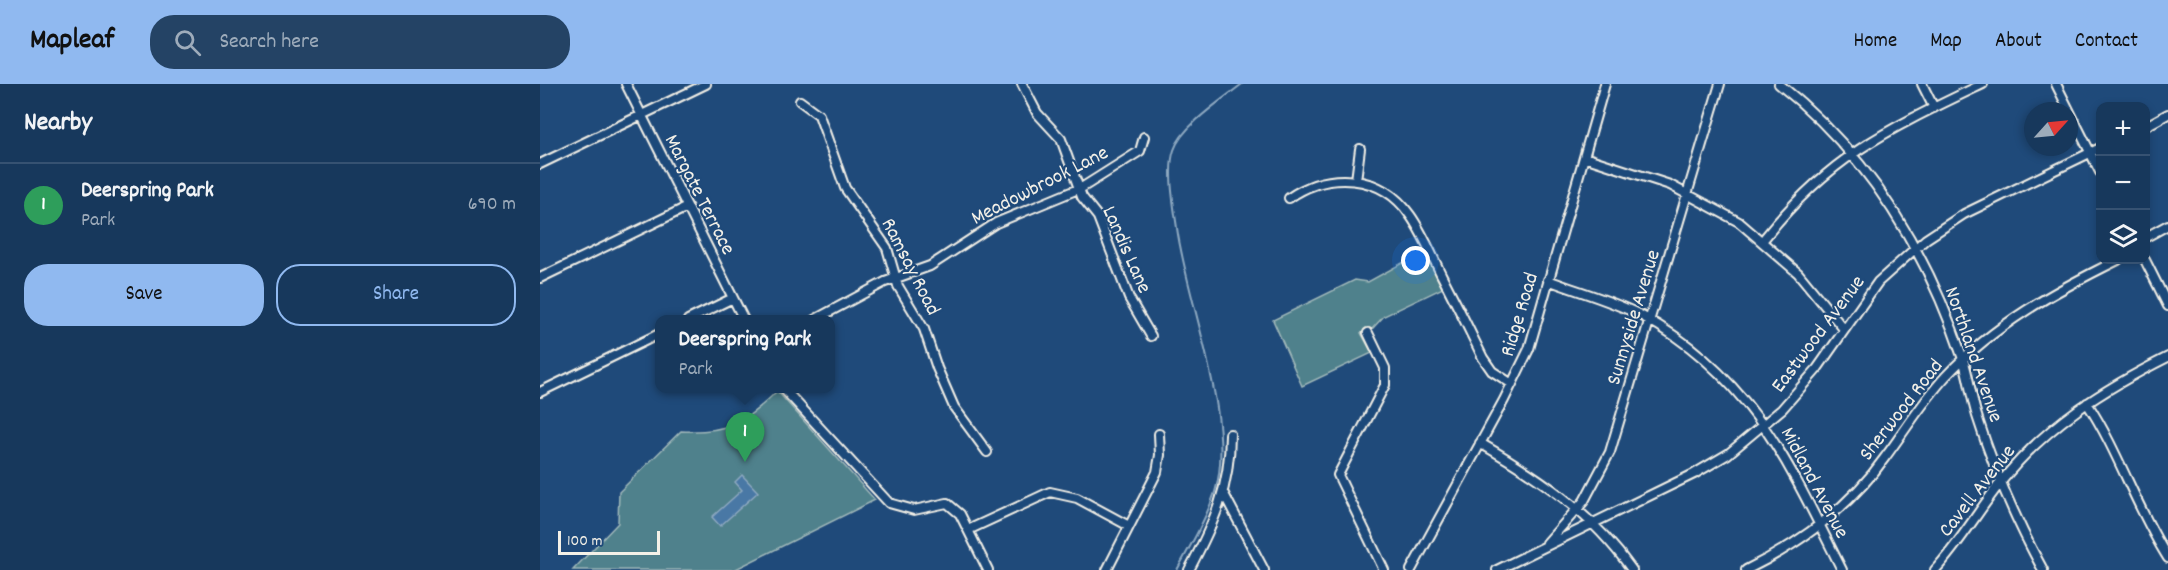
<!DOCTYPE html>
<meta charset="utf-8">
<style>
body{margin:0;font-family:Dekko,sans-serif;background:#244365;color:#f1f3f6}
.controls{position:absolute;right:18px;top:18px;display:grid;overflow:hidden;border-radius:12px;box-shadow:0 3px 9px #0003}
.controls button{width:54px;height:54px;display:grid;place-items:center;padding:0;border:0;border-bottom:2px solid #365272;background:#17385c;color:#f1f3f6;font:30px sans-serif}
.compass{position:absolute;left:1484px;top:18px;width:54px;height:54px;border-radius:50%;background:#17385c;box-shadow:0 3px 9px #0003;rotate:63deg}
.scale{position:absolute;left:18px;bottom:15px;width:102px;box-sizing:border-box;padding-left:6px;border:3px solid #f4f1e8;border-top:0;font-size:16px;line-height:21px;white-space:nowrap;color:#f4f1e8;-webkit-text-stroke:4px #1f4a7a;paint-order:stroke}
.you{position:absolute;left:876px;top:177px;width:21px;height:21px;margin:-15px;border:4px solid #fff;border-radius:50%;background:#1a73e8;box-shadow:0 0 0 9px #1a73e833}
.badge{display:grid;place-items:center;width:39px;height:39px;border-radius:50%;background:#90b9f0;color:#fff;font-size:20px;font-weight:700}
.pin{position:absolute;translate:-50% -50px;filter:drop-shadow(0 2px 3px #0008)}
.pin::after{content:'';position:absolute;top:32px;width:21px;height:18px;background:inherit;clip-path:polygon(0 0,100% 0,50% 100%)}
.popup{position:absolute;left:115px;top:231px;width:180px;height:78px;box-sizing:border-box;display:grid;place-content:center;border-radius:12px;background:#17385c;filter:drop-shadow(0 2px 4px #0005);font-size:20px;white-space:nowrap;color:#9eacbb}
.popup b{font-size:22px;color:#f1f3f6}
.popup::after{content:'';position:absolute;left:50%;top:100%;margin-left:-12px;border:12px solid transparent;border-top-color:#17385c}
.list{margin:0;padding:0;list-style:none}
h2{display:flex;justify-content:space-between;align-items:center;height:78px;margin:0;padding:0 24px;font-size:26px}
h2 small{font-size:20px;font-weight:400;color:#9eacbb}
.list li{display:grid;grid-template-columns:39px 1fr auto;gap:18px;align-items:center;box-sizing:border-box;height:84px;padding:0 24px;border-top:2px solid #365272}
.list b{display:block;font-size:22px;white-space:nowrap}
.list p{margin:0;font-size:20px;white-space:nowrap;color:#9eacbb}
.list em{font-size:20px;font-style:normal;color:#9eacbb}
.actions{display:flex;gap:12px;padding:18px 24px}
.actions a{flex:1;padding:14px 0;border:2px solid #90b9f0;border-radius:24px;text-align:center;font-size:21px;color:#90b9f0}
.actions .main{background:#90b9f0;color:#111}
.icon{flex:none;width:33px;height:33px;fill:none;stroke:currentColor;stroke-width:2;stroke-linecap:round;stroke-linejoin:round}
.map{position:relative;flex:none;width:1628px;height:486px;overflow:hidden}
header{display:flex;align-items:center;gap:36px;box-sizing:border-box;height:84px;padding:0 30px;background:#90b9f0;color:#111}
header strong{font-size:28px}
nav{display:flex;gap:33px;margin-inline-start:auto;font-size:21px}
.search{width:420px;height:54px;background:#244365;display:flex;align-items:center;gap:15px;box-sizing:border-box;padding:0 21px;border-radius:24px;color:#9eacbb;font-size:22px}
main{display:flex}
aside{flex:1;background:#17385c}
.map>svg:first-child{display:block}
</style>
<header>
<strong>Mapleaf</strong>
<div class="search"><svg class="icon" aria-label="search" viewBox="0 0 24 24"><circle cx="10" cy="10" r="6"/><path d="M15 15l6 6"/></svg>Search here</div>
<nav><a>Home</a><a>Map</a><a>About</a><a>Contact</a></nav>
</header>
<main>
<aside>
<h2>Nearby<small></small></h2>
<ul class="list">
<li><span class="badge" style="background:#2e9e5b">1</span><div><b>Deerspring Park</b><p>Park</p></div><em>690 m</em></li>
</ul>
<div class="actions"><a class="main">Save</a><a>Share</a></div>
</aside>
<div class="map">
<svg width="1628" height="486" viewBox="0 0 1628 486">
<rect width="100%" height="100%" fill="#1f4a7a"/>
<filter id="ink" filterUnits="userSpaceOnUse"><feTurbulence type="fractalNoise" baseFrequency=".0167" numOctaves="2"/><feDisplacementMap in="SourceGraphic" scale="12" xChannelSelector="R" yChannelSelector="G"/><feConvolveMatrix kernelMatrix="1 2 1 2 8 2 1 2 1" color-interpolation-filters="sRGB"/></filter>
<g filter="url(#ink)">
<path fill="#4f818c" stroke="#a2b9ba" stroke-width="1.5" d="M 886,166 L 905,203 L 844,232 L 832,245 L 821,249 L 832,269 L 762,302 L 733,236 L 815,196 L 828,198 Z
M 237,307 L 335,416 L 194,486 L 33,486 L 78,439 L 79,408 L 141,347 C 188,349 205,339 237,307 Z"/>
<path fill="#4878a5" stroke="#8da8c0" stroke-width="1.5" d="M 202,391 L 218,408 L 180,442 L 172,433 L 202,406 L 195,398 Z"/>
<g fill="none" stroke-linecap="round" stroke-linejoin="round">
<path stroke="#8da8c0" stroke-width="2" d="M 637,486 C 651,461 666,435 675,408 C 697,338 647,218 637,144 C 634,123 627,86 634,66 C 642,42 682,16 702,0"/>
<g stroke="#f4f1e8" stroke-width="12">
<path id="minor" d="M 86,0 L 204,236
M 482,0 L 497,29 L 521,55 L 542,113 L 558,133 L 589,214 L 611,252
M 1239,0 C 1329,71 1387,168 1423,275 C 1429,293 1431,313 1437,332 C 1454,386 1476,437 1503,486
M 1382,0 L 1394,24
M 1516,0 L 1560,88
M 260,17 L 279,31 L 305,104 L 347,164 L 358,202 L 384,245 L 397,284 L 414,323 L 447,368
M 1606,42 L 1628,30
M 1044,73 L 1130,101 L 1199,138 L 1258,189 L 1303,244
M 0,80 L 166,0
M 816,96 L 820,65
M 749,114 C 788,87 841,89 870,131 C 883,149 892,172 902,192 C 916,219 930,247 943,274 L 952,287 L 972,300
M 1606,153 L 1628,141
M 1223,156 C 1289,72 1349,45 1443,0
M 1605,176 L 1628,222
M 0,194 L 147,123
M 1008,196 C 1039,208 1071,216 1102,232 C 1210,290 1250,382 1302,486
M 148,236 L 193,214
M 274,236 L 345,198 L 390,182 L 456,139 L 543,103 L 600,67 L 604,53
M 828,249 L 845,284 L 845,301 L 798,391 L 844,486
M 243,304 L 349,419 L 374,426 L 407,419 L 420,430 L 448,486
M 0,308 L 119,250
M 1547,319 C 1579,368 1596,424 1628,474
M 940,359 C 999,393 1052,429 1092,486
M 684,410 L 724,486
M 428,446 L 510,408 L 537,414 L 589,442
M 1007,459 L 1044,417 L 1070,368 L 1180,0
M 567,486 L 617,388 L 620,371 L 619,350
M 649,486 C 674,439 690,404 690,350
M 871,486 L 964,316 L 989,265 L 1065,0
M 957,486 L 1154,390 L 1188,370 L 1242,325 L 1277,285 L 1338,198 L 1386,155 L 1424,130 L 1560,64
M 1206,486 C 1261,459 1311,422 1346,372 C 1366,345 1383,317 1406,292 C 1455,240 1515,207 1578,176
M 1395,486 C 1420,459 1438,427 1461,398 C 1506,341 1564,305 1628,273"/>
</g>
<use href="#minor" stroke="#1f4a7a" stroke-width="8"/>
</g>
</g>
<g text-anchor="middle" stroke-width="4.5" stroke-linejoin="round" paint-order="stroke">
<g font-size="21" fill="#f4f1e8" stroke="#1f4a7a">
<text transform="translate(499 100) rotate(-27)" y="7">Meadowbrook Lane</text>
<text transform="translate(161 110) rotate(63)" y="7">Margate Terrace</text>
<text transform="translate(588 165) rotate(66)" y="7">Landis Lane</text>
<text transform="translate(372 182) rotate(63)" y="7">Ramsay Road</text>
<text transform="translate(978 230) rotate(-73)" y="7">Ridge Road</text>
<text transform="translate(1092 233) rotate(-73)" y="7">Sunnyside Avenue</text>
<text transform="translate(1277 249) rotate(-53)" y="7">Eastwood Avenue</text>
<text transform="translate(1435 270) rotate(71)" y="7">Northland Avenue</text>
<text transform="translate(1360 325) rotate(-52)" y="7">Sherwood Road</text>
<text transform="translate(1276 398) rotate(62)" y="7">Midland Avenue</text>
<text transform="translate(1436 406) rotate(-52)" y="7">Cavell Avenue</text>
</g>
</g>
</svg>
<div class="controls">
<button>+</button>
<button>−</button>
<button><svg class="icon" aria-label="layers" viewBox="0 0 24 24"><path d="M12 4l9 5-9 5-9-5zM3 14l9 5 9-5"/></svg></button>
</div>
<svg class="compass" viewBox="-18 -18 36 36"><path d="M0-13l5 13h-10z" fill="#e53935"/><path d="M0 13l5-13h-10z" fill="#9eacbb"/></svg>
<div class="scale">100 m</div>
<div class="you"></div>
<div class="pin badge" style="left:205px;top:378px;background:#2e9e5b">1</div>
<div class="popup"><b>Deerspring Park</b>Park</div>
</div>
</main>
